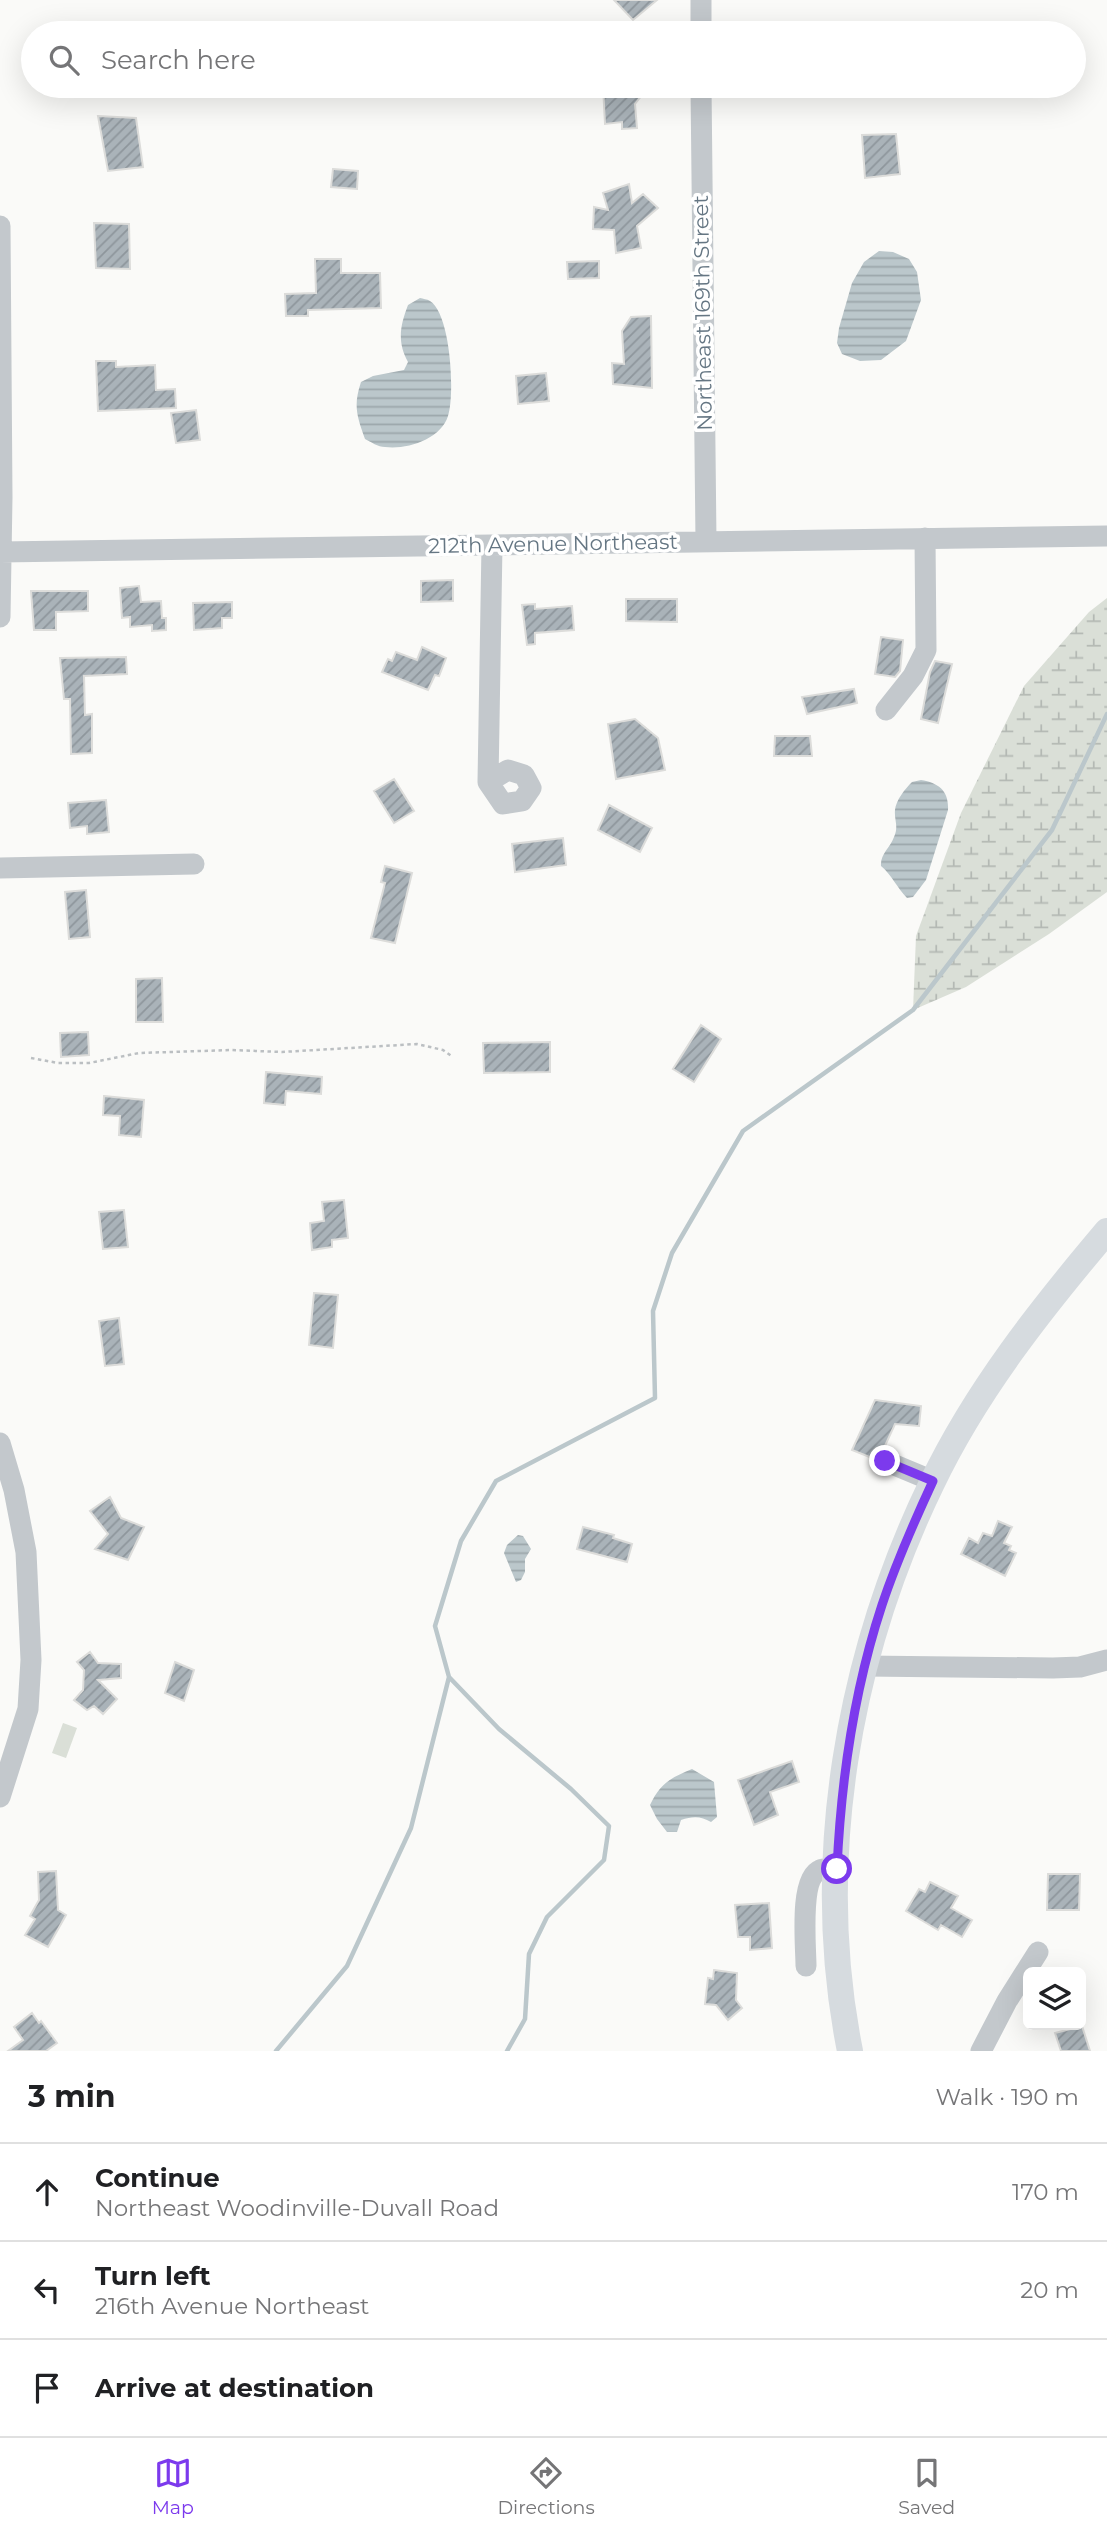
<!DOCTYPE html>
<meta charset="utf-8">
<style>
body{margin:0;font-family:Montserrat,sans-serif;background:#f2f2f2;color:#202124}
.controls{position:absolute;right:21px;bottom:21px;display:grid;overflow:hidden;border-radius:10px;box-shadow:0 7px 28px #0002}
.controls button{width:63px;height:63px;display:grid;place-items:center;padding:0;border:0;border-bottom:2px solid #e0e0e0;background:#fff;color:#202124;font:35px sans-serif}
.stop{position:absolute;width:21px;height:21px;margin:-16px;border:5px solid #7c3aed;border-radius:50%;background:#fff}
.stop.end{background:#7c3aed;border-color:#fff;box-shadow:0 2px 7px #0008}
.list{margin:0;padding:0;list-style:none}
h2{display:flex;justify-content:space-between;align-items:center;height:91px;margin:0;padding:0 28px;font-size:30px}
h2 small{font-size:23px;font-weight:400;color:#757577}
.list li{display:grid;grid-template-columns:46px 1fr auto;gap:21px;align-items:center;box-sizing:border-box;height:98px;padding:0 28px;border-top:2px solid #e0e0e0}
.list b{display:block;font-size:26px;white-space:nowrap}
.list p{margin:0;font-size:23px;white-space:nowrap;color:#757577}
.list em{font-size:23px;font-style:normal;color:#757577}
.icon{flex:none;width:38px;height:38px;fill:none;stroke:currentColor;stroke-width:2;stroke-linecap:round;stroke-linejoin:round}
.map{position:relative;flex:none;width:1107px;height:2051px;overflow:hidden}
.search{position:absolute;background:#fff;box-shadow:0 7px 28px #0002;left:21px;right:21px;top:21px;height:77px;display:flex;align-items:center;gap:18px;box-sizing:border-box;padding:0 24px;border-radius:38px;color:#757577;font-size:26px}
.sheet{height:385px;background:#fff}
nav{display:flex;justify-content:space-around;align-items:center;box-sizing:border-box;height:98px;border-top:2px solid #e0e0e0;background:#fff;font-size:19px;color:#757577}
nav a{display:grid;justify-items:center;gap:4px}
nav .on{color:#7c3aed}
.map>svg:first-child{display:block}
</style>
<div class="map">
<svg width="1107" height="2051" viewBox="0 0 1107 2051">
<defs>
<pattern id="wetland-marsh" width="20" height="14" patternUnits="userSpaceOnUse" patternTransform="scale(1.75)"><rect width="20" height="14" fill="#dadfd7"/><path d="M1 5h8M5 5V1M11 12h8M15 12V8" fill="none" stroke="#b4b9b4"/></pattern>
<pattern id="water-rules" width="6" height="5" patternUnits="userSpaceOnUse" patternTransform="scale(1.75)"><rect width="6" height="5" fill="#bbc7cb"/><path d="M0 2.5h6" fill="none" stroke="#9ca6aa"/></pattern>
<pattern id="building-hatch" width="6" height="6" patternUnits="userSpaceOnUse" patternTransform="scale(1.75)"><rect width="6" height="6" fill="#aab3b9"/><path d="M-1 1l2-2M0 6l6-6M5 7l2-2" fill="none" stroke="#8e969c"/></pattern>
</defs>
<rect width="100%" height="100%" fill="#fafaf8"/>
<path fill="url(#wetland-marsh)" d="M 1107,598 L 1107,892 L 1049,934 L 966,987 L 913,1010 L 916,936 L 961,813 L 1024,686 L 1089,612 Z"/>
<path fill="#dadfd7" d="M 63,1723 L 77,1728 L 66,1758 L 52,1753 Z"/>
<path fill="url(#water-rules)" d="M 879,251 L 893,252 L 909,259 L 917,272 L 921,300 L 906,341 L 881,360 L 860,361 L 842,354 L 837,343 L 839,328 L 852,283 L 864,262 Z
M 420,298 C 423,299 427,299 430,301 C 451,314 455,395 448,416 C 441,439 407,450 385,447 C 378,447 371,442 365,439 C 357,416 353,406 361,382 L 373,376 L 404,370 L 408,362 C 397,342 400,326 408,305 Z
M 921,780 C 939,783 949,791 948,810 L 926,880 L 913,897 L 907,898 C 897,888 892,875 881,866 C 880,854 890,848 894,837 C 899,826 894,820 895,810 C 896,800 905,789 912,782 Z
M 518,1535 L 523,1536 L 531,1549 L 525,1559 L 525,1572 L 521,1580 L 516,1582 L 504,1553 L 507,1545 Z
M 692,1769 L 714,1782 L 717,1817 L 711,1822 C 701,1816 693,1816 681,1820 L 677,1832 L 667,1832 L 657,1819 L 650,1805 C 660,1784 670,1778 692,1769 Z"/>
<g fill="none" stroke-linecap="round" stroke-linejoin="round">
<path stroke="#bbc7cb" stroke-width="4.5" d="M 449,1677 L 499,1729 L 571,1789 L 609,1826 L 604,1860 L 547,1917 L 529,1954 L 525,2019 L 507,2051
M 276,2051 L 347,1966 L 411,1828 L 449,1677 L 435,1626 L 461,1541 L 496,1481 L 655,1398 L 653,1311 L 672,1253 L 743,1131 L 913,1010 L 1052,830 L 1107,714"/>
</g>
<path fill="url(#building-hatch)" stroke="#dcdcda" stroke-width="2" d="M 614,0 L 657,0 L 633,20 Z
M 603,86 L 649,86 L 635,104 L 637,128 L 622,129 L 622,122 L 605,124 Z
M 98,116 L 136,118 L 143,167 L 108,171 Z
M 896,134 L 900,174 L 865,178 L 862,135 Z
M 333,169 L 358,171 L 357,189 L 331,187 Z
M 629,184 L 632,203 L 643,194 L 658,208 L 637,226 L 641,248 L 616,253 L 614,230 L 593,229 L 594,207 L 608,210 L 603,193 Z
M 94,223 L 129,224 L 130,269 L 96,268 Z
M 315,259 L 341,259 L 341,273 L 380,273 L 381,308 L 308,310 L 308,316 L 286,316 L 285,294 L 316,293 Z
M 599,261 L 599,278 L 568,279 L 567,262 Z
M 651,316 L 652,388 L 613,384 L 612,363 L 624,364 L 622,331 L 631,317 Z
M 96,361 L 116,361 L 116,367 L 155,365 L 156,390 L 175,389 L 176,408 L 98,411 Z
M 546,373 L 549,401 L 518,404 L 516,376 Z
M 196,410 L 200,440 L 176,443 L 171,413 Z
M 453,580 L 453,601 L 421,602 L 421,581 Z
M 139,586 L 141,602 L 161,601 L 162,618 L 166,618 L 166,630 L 152,631 L 152,625 L 130,627 L 130,617 L 122,618 L 120,588 Z
M 31,591 L 88,591 L 88,611 L 56,612 L 56,630 L 34,630 Z
M 626,599 L 677,599 L 677,622 L 626,621 Z
M 232,602 L 232,618 L 222,618 L 222,628 L 194,630 L 193,603 Z
M 535,604 L 535,609 L 572,606 L 574,630 L 535,633 L 535,644 L 527,645 L 522,605 Z
M 881,637 L 903,640 L 900,671 L 895,677 L 875,674 Z
M 422,647 L 446,658 L 439,676 L 435,675 L 428,690 L 382,672 L 388,659 L 392,661 L 396,652 L 417,660 Z
M 126,657 L 127,674 L 84,676 L 85,715 L 92,714 L 92,753 L 71,754 L 70,699 L 64,699 L 60,658 Z
M 935,661 L 952,664 L 938,723 L 921,719 L 930,672 Z
M 854,689 L 857,703 L 807,714 L 802,697 Z
M 635,719 L 658,738 L 665,770 L 616,779 L 608,724 Z
M 775,736 L 810,736 L 812,756 L 774,756 Z
M 394,779 L 414,811 L 394,823 L 374,791 Z
M 106,800 L 109,832 L 87,834 L 87,826 L 70,828 L 68,803 Z
M 609,805 L 652,828 L 640,852 L 598,830 Z
M 563,838 L 566,865 L 515,872 L 512,844 Z
M 385,866 L 412,873 L 395,943 L 371,938 L 385,883 L 381,882 Z
M 86,890 L 90,937 L 69,939 L 65,892 Z
M 162,978 L 163,1022 L 136,1022 L 136,979 Z
M 701,1025 L 721,1039 L 694,1082 L 673,1069 Z
M 88,1032 L 89,1055 L 61,1057 L 60,1033 Z
M 550,1042 L 550,1072 L 484,1073 L 483,1043 Z
M 266,1072 L 322,1077 L 321,1094 L 286,1091 L 285,1105 L 264,1103 Z
M 104,1096 L 144,1100 L 141,1137 L 119,1135 L 120,1116 L 103,1115 Z
M 344,1200 L 348,1238 L 332,1240 L 332,1247 L 312,1250 L 310,1223 L 324,1221 L 322,1202 Z
M 124,1210 L 128,1247 L 103,1249 L 99,1212 Z
M 314,1293 L 338,1295 L 333,1348 L 309,1345 Z
M 119,1318 L 124,1364 L 105,1366 L 99,1321 Z
M 875,1400 L 921,1406 L 919,1426 L 895,1424 L 884,1448 L 877,1451 L 872,1458 L 852,1450 Z
M 110,1497 L 121,1518 L 144,1527 L 128,1560 L 95,1549 L 108,1534 L 90,1511 Z
M 998,1521 L 1012,1527 L 1004,1543 L 1011,1546 L 1009,1550 L 1016,1553 L 1005,1576 L 961,1554 L 969,1538 L 978,1543 L 983,1533 L 992,1536 Z
M 583,1527 L 614,1535 L 613,1538 L 632,1544 L 627,1562 L 577,1549 Z
M 90,1652 L 98,1663 L 121,1664 L 121,1678 L 98,1680 L 117,1699 L 103,1714 L 94,1706 L 87,1710 L 74,1700 L 83,1690 L 84,1670 L 77,1662 Z
M 175,1662 L 194,1670 L 184,1701 L 165,1693 Z
M 792,1761 L 799,1782 L 770,1792 L 778,1815 L 754,1825 L 738,1780 Z
M 56,1871 L 58,1910 L 66,1915 L 48,1947 L 25,1935 L 35,1919 L 30,1916 L 39,1900 L 38,1872 Z
M 1048,1874 L 1080,1874 L 1079,1910 L 1047,1910 Z
M 930,1882 L 958,1896 L 951,1908 L 972,1920 L 962,1937 L 941,1925 L 938,1930 L 906,1911 L 919,1889 L 925,1892 Z
M 769,1903 L 772,1948 L 750,1950 L 750,1937 L 738,1937 L 735,1905 Z
M 714,1970 L 737,1973 L 736,2000 L 742,2008 L 728,2020 L 716,2005 L 705,2004 L 708,1978 L 713,1979 Z
M 32,2013 L 39,2023 L 41,2021 L 57,2043 L 46,2051 L 8,2051 L 23,2040 L 14,2027 Z
M 1082,2026 L 1090,2051 L 1061,2051 L 1055,2033 Z"/>
<g fill="none" stroke-linecap="round" stroke-linejoin="round">
<path stroke="#bbbfc2" stroke-width="2.5" stroke-dasharray="3.5 3.5" stroke-linecap="butt" d="M 31,1058 L 58,1063 L 89,1063 L 139,1053 L 232,1050 L 282,1052 L 417,1044 L 443,1050 L 453,1057"/>
<path stroke="#c3c8cc" stroke-width="21" d="M 701,0 L 701,33
M 701,86 L 706,541
M 0,226 L 2,497 L 0,617
M 0,552 L 1107,536
M 886,710 L 913,676 L 926,650 L 925,538
M 488,782 L 508,770 L 524,775 L 531,788 L 522,801 L 503,804 L 488,782 L 492,545
M 0,868 L 194,864
M 0,1443 L 14,1490 L 26,1552 L 31,1660 L 28,1709 L 0,1797
M 885,1461 L 933,1481
M 865,1666 L 1053,1668 L 1080,1667 L 1107,1660
M 806,1966 C 806,1947 799,1878 820,1870 C 824,1868 832,1869 837,1869
M 981,2051 L 1007,2001 L 1038,1952"/>
<path stroke="#d6dbdf" stroke-width="26" d="M 850,2051 C 812,1861 848,1656 932,1483 C 976,1391 1041,1309 1107,1231"/>
</g>
<g fill="none" stroke-linecap="round" stroke-linejoin="round">
<path stroke="#7c3aed" stroke-width="9" d="M 837,1869 C 841,1780 854,1690 882,1605 C 896,1563 914,1522 933,1481 L 885,1461"/>
</g>
<g text-anchor="middle" stroke-width="7" stroke-linejoin="round" paint-order="stroke">
<g font-size="21" fill="#657683" stroke="#fff">
<text transform="translate(703 313) rotate(-91)" y="7">Northeast 169th Street</text>
<text transform="translate(553 544) rotate(-1)" y="7">212th Avenue Northeast</text>
</g>
</g>
</svg>
<div class="controls">
<button><svg class="icon" aria-label="layers" viewBox="0 0 24 24"><path d="M12 4l9 5-9 5-9-5zM3 14l9 5 9-5"/></svg></button>
</div>
<div class="stop" style="left:837px;top:1869px"></div>
<div class="stop end" style="left:885px;top:1461px"></div>
<div class="search"><svg class="icon" aria-label="search" viewBox="0 0 24 24"><circle cx="10" cy="10" r="6"/><path d="M15 15l6 6"/></svg>Search here</div>
</div>
<section class="sheet">
<h2>3 min<small>Walk · 190 m</small></h2>
<ul class="list">
<li><svg class="icon" aria-label="ahead" viewBox="0 0 24 24"><path d="M12 20V5M6 11l6-6 6 6"/></svg><div><b>Continue</b><p>Northeast Woodinville-Duvall Road</p></div><em>170 m</em></li>
<li><svg class="icon" aria-label="left" viewBox="0 0 24 24"><path d="M17 20v-9H6M10 6l-5 5 5 5"/></svg><div><b>Turn left</b><p>216th Avenue Northeast</p></div><em>20 m</em></li>
<li><svg class="icon" aria-label="arrive" viewBox="0 0 24 24"><path d="M6 21V4h12l-3 4 3 4H6"/></svg><div><b>Arrive at destination</b></div></li>
</ul>
</section>
<nav>
<a class="on"><svg class="icon" aria-label="map" viewBox="0 0 24 24"><path d="M3 6l6-2 6 2 6-2v14l-6 2-6-2-6 2zM9 4v14M15 6v14"/></svg>Map</a>
<a><svg class="icon" aria-label="directions" viewBox="0 0 24 24"><path d="M12 3l9 9-9 9-9-9zM9 14v-3h6M13 9l2 2-2 2"/></svg>Directions</a>
<a><svg class="icon" aria-label="saved" viewBox="0 0 24 24"><path d="M7 4h10v16l-5-4-5 4z"/></svg>Saved</a>
</nav>
